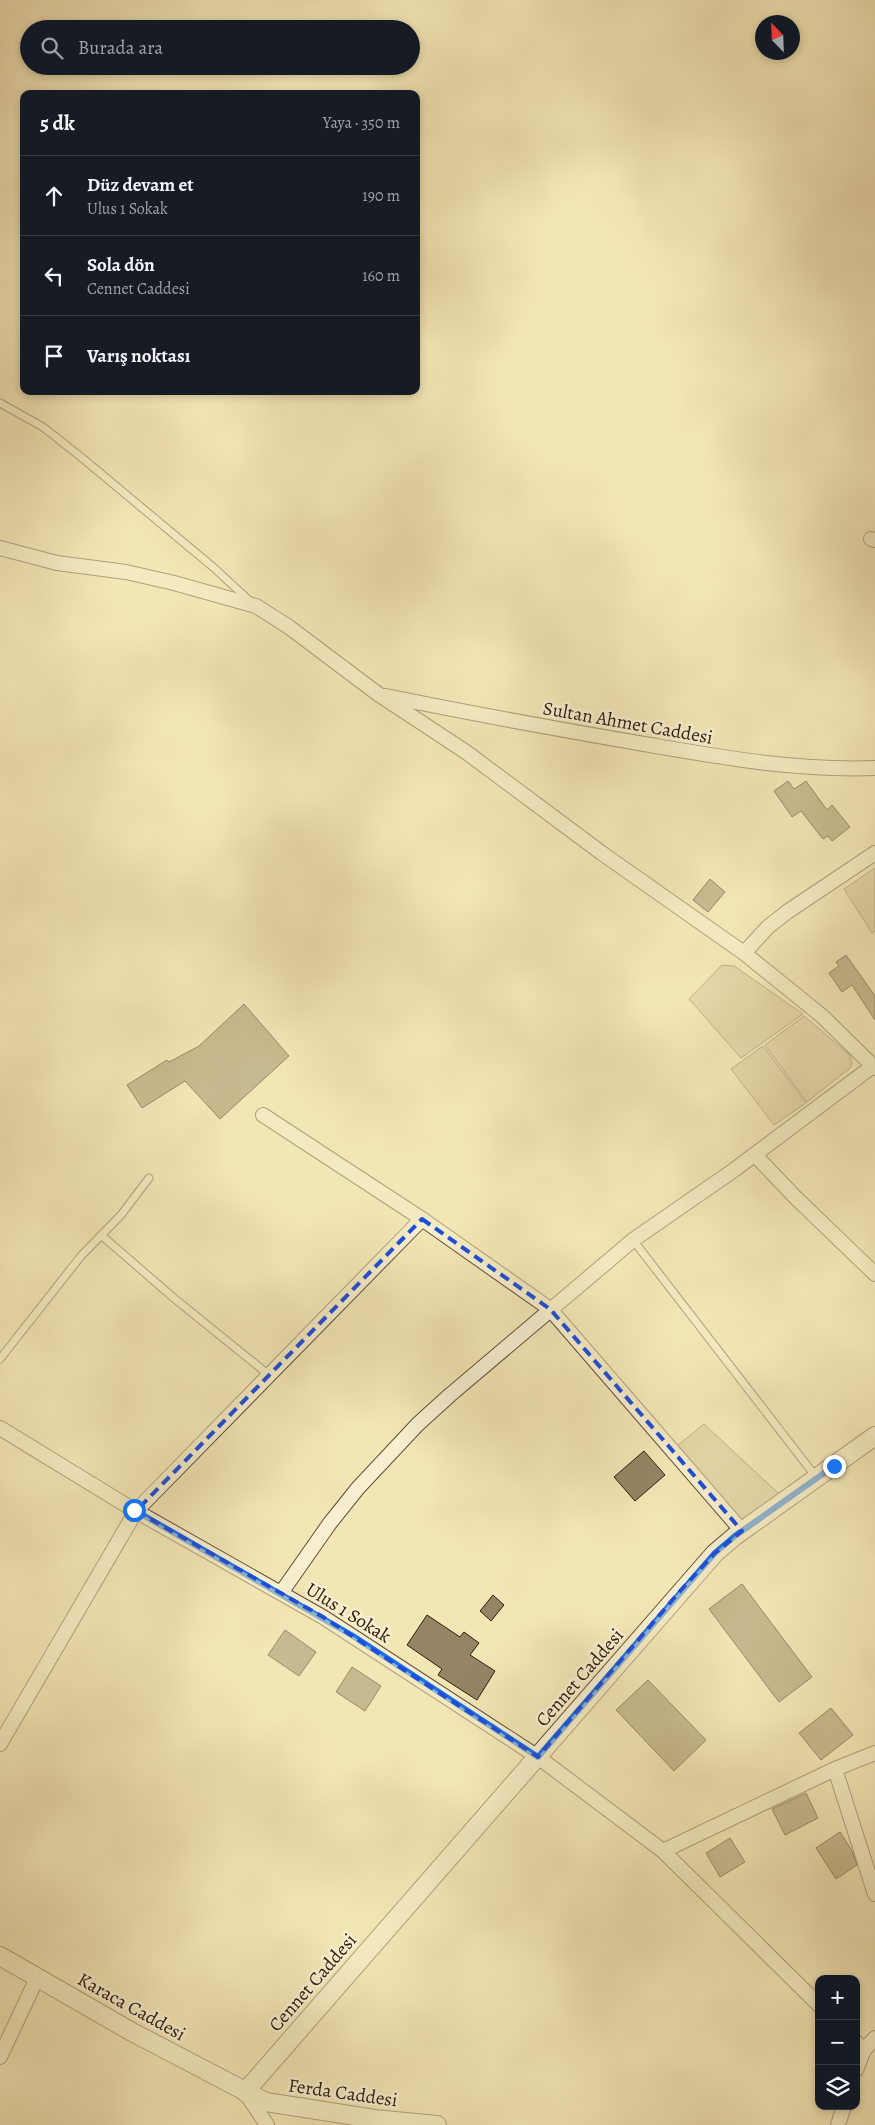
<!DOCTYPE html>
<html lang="tr">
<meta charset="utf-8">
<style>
body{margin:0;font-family:Alegreya,serif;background:#20242c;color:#f1f3f6}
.controls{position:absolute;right:15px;bottom:15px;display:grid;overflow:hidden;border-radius:10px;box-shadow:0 2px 8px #0003}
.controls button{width:45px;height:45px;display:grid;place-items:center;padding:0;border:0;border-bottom:1px solid #363941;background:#171b24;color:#f1f3f6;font:25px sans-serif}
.compass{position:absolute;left:755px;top:15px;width:45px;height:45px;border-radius:50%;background:#171b24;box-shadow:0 2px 8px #0003;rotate:337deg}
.stop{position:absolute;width:15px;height:15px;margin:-11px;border:4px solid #1a73e8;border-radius:50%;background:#fff}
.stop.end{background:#1a73e8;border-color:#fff;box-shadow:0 1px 5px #0008}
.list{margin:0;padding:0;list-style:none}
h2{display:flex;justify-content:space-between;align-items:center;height:65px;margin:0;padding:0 20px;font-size:21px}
h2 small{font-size:16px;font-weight:400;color:#9ea1a6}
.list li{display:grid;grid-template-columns:32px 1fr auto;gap:15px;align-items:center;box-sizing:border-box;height:80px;padding:0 20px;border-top:1px solid #363941}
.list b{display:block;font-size:19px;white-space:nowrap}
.list p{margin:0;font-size:16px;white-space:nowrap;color:#9ea1a6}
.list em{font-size:16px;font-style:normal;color:#9ea1a6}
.icon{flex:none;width:28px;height:28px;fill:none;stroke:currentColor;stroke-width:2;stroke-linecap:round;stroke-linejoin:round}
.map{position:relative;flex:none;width:875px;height:2125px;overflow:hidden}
.search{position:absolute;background:#171b24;box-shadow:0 2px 8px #0003;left:20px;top:20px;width:400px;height:55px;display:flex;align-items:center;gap:12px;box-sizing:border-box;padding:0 18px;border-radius:28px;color:#9ea1a6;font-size:19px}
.panel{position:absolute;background:#171b24;box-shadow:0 2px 8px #0003;left:20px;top:90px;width:400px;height:305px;border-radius:10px}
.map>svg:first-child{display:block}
</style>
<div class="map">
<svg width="875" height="2125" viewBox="0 0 875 2125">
<rect width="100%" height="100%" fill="#f3e6b5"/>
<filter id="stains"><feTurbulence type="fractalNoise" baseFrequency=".004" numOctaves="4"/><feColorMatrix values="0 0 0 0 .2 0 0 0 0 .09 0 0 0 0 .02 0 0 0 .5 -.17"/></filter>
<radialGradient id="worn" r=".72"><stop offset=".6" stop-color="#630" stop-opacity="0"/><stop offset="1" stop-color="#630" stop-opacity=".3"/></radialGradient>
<path fill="#d2c399" stroke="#806f54" d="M 875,868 L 875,931 L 872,933 L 844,889 Z
M 722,965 L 734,966 L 803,1014 L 741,1058 L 689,999 Z
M 804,1016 L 850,1055 L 852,1063 L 850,1068 L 807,1102 L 765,1045 Z
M 763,1046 L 806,1103 L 774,1125 L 731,1069 Z
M 704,1424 L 779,1494 L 741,1521 L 677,1446 Z"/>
<path fill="#958565" stroke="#2f1b0e" d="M 788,781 L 794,789 L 806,781 L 827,810 L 832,805 L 850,827 L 832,841 L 828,836 L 823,839 L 801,811 L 792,817 L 774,791 Z
M 710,879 L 725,892 L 708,912 L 693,900 Z
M 846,955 L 875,996 L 875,1020 L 852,985 L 842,992 L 829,973 L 839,966 L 836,962 Z
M 244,1004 L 289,1056 L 220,1119 L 185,1081 L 142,1108 L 127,1085 L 167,1060 L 169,1062 L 199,1046 Z
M 644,1451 L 665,1475 L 635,1501 L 614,1477 Z
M 742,1584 L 812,1677 L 779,1702 L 709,1609 Z
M 493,1595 L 504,1605 L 491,1621 L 480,1611 Z
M 427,1615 L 460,1637 L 464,1632 L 479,1643 L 470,1655 L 495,1671 L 477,1700 L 438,1675 L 442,1669 L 407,1645 Z
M 285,1630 L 316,1652 L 299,1676 L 268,1655 Z
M 352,1667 L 381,1686 L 365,1711 L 336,1692 Z
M 648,1680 L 706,1740 L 674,1771 L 616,1710 Z
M 831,1708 L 853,1735 L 821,1760 L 799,1733 Z
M 806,1793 L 818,1818 L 785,1835 L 772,1809 Z
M 840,1832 L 852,1851 L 857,1865 L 836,1879 L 816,1848 Z
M 730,1838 L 745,1862 L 720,1877 L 706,1853 Z"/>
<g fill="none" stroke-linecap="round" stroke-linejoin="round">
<g stroke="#604e38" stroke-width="9">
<path id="service" d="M 0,403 L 43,427 L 81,457 L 213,567 L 250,601
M 101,1235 L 175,1299 L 269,1375
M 633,1240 L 816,1477
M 0,1359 L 81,1256 L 121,1215 L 149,1178"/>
</g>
<g stroke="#604e38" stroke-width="16">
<path id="minor" d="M 871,539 L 875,540
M 0,548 L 57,563 L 126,572 L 174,583 L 256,606 L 289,627 L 378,694 L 466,752 L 603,854 L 744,953 L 822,1016 L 875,1068
M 386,696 C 474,714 562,730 650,745 C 726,758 798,771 875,768
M 744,953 L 768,927 L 787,912 L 875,853
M 263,1115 L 422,1219 L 550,1309 L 742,1531
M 755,1155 L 795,1197 L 875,1274
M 0,1428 L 134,1510 L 323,1617 L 538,1757 L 663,1851 L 819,2005
M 281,1593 L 330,1523 L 358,1488 L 418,1424 L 450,1395 L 633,1240 L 734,1170 L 873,1066
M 0,1744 L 136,1511 L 422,1219
M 835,1769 L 875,1894
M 663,1851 L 835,1769 L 875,1753
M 856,2042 L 864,2050 L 856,2070
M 864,2050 L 875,2038
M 0,2057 L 37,1978
M 245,2092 L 267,2125
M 838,2125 L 844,2106"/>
</g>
<g stroke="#604e38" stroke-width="20">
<path id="tertiary" d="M 0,1956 L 132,2032 L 266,2102 L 374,2119 L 437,2125
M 245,2092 L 715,1553 L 735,1536 L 875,1436"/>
</g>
<use href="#service" stroke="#f7efcf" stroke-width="7"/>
<use href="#minor" stroke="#f7efcf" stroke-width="14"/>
<use href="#tertiary" stroke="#f7efcf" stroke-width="18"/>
</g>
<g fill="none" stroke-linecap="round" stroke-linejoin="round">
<path stroke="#1a73e8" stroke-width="6" d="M 134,1510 L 353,1636 L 538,1757 L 715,1553 L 735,1536 L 834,1466"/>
</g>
<path d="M0 0H875V2125H0ZM 422,1219 L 550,1309 L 742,1531 L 715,1553 L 681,1590 L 538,1757 L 323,1617 L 136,1511 Z" fill="#f3e6b5" fill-opacity=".55" fill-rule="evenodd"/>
<path fill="none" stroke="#1d4ed8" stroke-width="4" stroke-dasharray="10 6" stroke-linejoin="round" d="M 422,1219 L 550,1309 L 742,1531 L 715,1553 L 681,1590 L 538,1757 L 323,1617 L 136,1511 Z"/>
<g text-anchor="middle" stroke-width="5" stroke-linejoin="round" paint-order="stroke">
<g font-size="19" fill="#2f1b0e" stroke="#f7efcf">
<text transform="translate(628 722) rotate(10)" y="7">Sultan Ahmet Caddesi</text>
<text transform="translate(349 1612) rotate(32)" y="7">Ulus 1 Sokak</text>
<text transform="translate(579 1677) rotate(-49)" y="7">Cennet Caddesi</text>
<text transform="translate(312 1982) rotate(-49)" y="7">Cennet Caddesi</text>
<text transform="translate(132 2006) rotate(29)" y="7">Karaca Caddesi</text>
<text transform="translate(343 2092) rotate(8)" y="7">Ferda Caddesi</text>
</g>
</g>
<rect width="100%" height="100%" filter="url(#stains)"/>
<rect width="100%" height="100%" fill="url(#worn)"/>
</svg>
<div class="controls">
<button>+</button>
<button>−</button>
<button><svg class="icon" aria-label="layers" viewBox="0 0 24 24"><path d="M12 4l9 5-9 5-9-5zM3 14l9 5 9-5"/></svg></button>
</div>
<svg class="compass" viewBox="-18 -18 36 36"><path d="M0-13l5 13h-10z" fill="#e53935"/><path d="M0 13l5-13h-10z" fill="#9ea1a6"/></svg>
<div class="stop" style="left:134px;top:1510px"></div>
<div class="stop end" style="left:834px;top:1466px"></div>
<div class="search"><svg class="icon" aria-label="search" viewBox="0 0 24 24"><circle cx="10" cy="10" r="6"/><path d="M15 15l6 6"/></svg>Burada ara</div>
<section class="panel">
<h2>5 dk<small>Yaya · 350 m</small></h2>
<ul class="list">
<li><svg class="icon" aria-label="ahead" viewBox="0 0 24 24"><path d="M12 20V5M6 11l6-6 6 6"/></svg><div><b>Düz devam et</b><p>Ulus 1 Sokak</p></div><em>190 m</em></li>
<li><svg class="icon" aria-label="left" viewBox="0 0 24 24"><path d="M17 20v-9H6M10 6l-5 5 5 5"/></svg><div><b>Sola dön</b><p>Cennet Caddesi</p></div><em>160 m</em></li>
<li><svg class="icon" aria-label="arrive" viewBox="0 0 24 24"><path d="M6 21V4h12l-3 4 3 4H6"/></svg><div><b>Varış noktası</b></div></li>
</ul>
</section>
</div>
